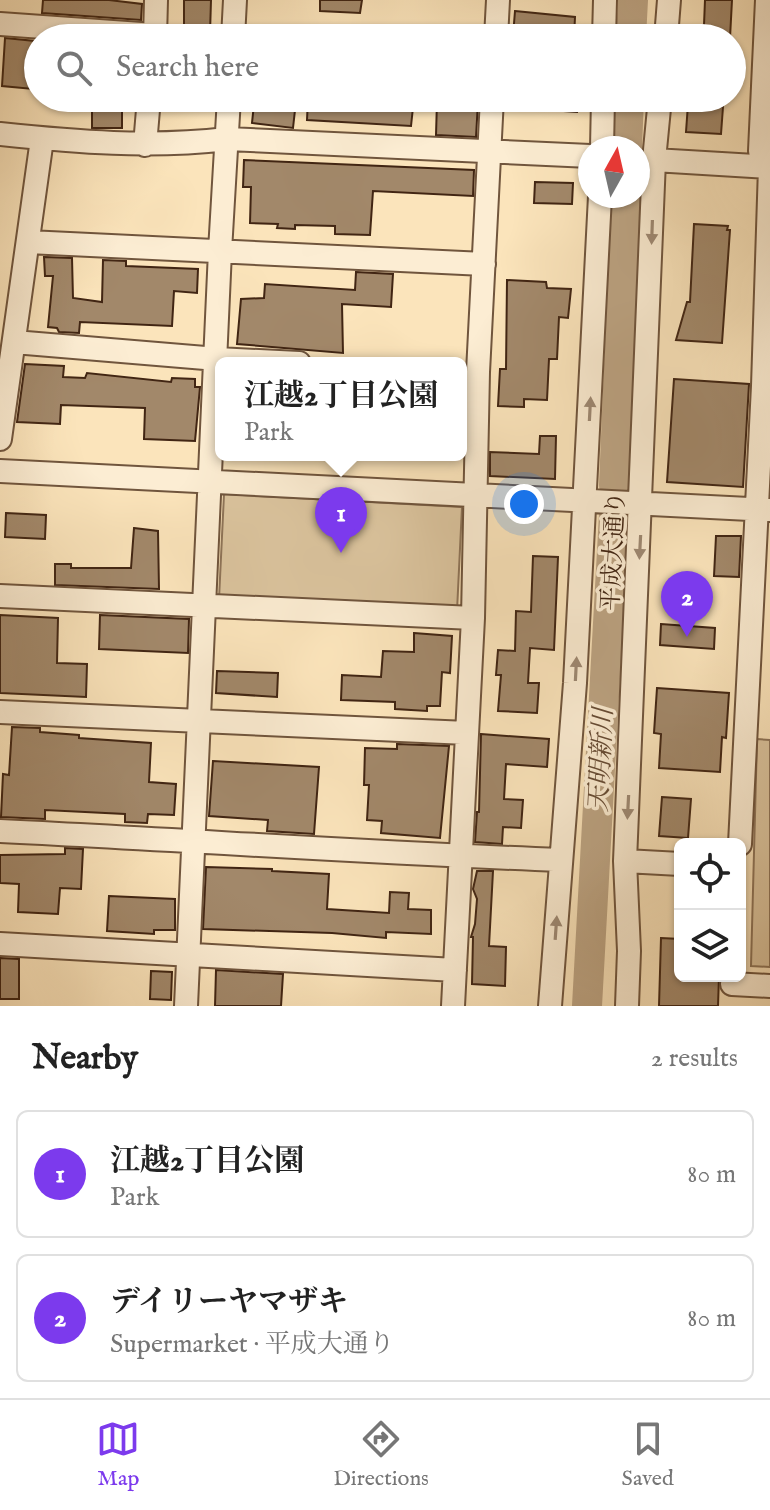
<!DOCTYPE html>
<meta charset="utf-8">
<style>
body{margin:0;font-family:"IM FELL English","Noto Serif JP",serif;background:#f2f2f2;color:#222}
.controls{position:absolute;right:24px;bottom:24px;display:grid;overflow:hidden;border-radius:12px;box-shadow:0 2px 6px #0004}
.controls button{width:72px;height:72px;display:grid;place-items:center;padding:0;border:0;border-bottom:2px solid #e0e0e0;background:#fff;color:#222;font:40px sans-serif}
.compass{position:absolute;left:578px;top:136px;width:72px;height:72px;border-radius:50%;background:#fff;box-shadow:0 2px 6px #0004;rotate:8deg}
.you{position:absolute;left:524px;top:504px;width:28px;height:28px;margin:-20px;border:6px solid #fff;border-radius:50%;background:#1a73e8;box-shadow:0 0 0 12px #1a73e833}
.badge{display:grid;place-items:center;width:52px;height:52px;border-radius:50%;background:#7c3aed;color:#fff;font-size:26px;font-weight:700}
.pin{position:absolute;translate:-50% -66px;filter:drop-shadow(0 2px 4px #0008)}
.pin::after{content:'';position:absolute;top:42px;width:28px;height:24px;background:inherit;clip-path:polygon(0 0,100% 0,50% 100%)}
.popup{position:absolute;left:215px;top:357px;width:252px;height:104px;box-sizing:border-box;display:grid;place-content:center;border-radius:12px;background:#fff;filter:drop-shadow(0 2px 6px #0005);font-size:26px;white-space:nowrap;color:#767676}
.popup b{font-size:30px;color:#222}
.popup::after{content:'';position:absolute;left:50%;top:100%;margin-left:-16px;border:16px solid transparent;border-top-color:#fff}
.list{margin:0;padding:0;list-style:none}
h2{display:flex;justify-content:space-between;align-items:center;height:104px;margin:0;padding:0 32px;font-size:34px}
h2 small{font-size:26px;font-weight:400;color:#767676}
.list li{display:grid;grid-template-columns:52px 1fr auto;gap:24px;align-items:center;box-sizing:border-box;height:128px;margin:0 16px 16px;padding:0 16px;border:2px solid #e0e0e0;border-radius:12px}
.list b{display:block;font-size:30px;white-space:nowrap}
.list p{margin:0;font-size:26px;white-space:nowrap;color:#767676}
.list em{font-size:26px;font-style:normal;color:#767676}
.icon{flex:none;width:44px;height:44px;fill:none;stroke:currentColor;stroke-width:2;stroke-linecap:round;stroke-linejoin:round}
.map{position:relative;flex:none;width:770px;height:1006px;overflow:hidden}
.search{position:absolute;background:#fff;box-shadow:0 2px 6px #0004;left:24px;right:24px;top:24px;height:88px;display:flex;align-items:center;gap:20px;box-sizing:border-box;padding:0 28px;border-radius:44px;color:#767676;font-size:30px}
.sheet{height:392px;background:#fff}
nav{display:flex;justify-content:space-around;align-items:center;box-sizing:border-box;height:112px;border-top:2px solid #e0e0e0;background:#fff;font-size:22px;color:#767676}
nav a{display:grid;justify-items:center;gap:4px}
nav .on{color:#7c3aed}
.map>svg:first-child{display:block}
</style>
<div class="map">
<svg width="770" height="1006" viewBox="0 0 770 1006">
<rect width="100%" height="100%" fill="#fbe4bb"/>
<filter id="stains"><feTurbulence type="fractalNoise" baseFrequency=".0025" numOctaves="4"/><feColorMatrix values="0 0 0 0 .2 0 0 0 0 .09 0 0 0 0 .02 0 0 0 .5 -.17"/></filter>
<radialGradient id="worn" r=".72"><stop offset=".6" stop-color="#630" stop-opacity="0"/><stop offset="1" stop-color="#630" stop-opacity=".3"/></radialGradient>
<path fill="#dbc49e" stroke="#8e7458" stroke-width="2" d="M 224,494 L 462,507 L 457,611 L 219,599 Z
M 757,739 L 770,740 L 770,967 L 751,966 Z"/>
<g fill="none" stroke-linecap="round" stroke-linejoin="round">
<path stroke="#bca382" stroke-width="30" d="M 631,38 L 633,0
M 627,148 L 629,98
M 614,485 L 626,196
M 587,1006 L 614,514"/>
</g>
<path fill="#a2886a" stroke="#412513" stroke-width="2" d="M 43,0 L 109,0 L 142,4 L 141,20 L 42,13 Z
M 184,0 L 211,0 L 210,33 L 184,33 Z
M 320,0 L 362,0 L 360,13 L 320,11 Z
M 705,0 L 732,0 L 730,38 L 693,38 L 693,25 L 704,25 Z
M 515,11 L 575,17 L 574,38 L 513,36 Z
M 5,38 L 35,41 L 33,89 L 2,86 Z
M 308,98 L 372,101 L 372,98 L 414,98 L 411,126 L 307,120 Z
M 520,98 L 578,98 L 577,112 L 520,108 Z
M 92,101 L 122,102 L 122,128 L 92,128 Z
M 437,101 L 478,102 L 476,137 L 436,135 Z
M 254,104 L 295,110 L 293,128 L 252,123 Z
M 688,104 L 723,107 L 721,134 L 686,132 Z
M 244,160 L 474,170 L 473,196 L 373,191 L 370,235 L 335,234 L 335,226 L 295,225 L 295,229 L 277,228 L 278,224 L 250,223 L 251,187 L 243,187 Z
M 535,182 L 573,183 L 572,204 L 534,203 Z
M 694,224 L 728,226 L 727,230 L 730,230 L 722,343 L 676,340 L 687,302 L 690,302 Z
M 44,257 L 72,258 L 73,298 L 102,302 L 103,260 L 126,261 L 126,266 L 198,269 L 197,293 L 174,291 L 172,326 L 80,322 L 79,333 L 59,332 L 57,328 L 48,327 L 53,276 L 45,276 Z
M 356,272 L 393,274 L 391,307 L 342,304 L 343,353 L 237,344 L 241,299 L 264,298 L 265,284 L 355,290 Z
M 507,280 L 546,282 L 547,288 L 571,289 L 568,318 L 559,317 L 557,359 L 549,359 L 547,400 L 524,399 L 524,407 L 498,406 L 500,369 L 506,369 Z
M 25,364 L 64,366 L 63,377 L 85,378 L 87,373 L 171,382 L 172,378 L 195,379 L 195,387 L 200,387 L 195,441 L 144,439 L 145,408 L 61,405 L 60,424 L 17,422 Z
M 674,379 L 749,384 L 743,487 L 667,482 Z
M 540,436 L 556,436 L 555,479 L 490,476 L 490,452 L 539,454 Z
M 6,513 L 46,515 L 45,539 L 5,537 Z
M 134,528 L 158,531 L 159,589 L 55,585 L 55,564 L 71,564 L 71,568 L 131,568 Z
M 716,536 L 741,536 L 739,577 L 714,576 Z
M 533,556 L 558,557 L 554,650 L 530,648 L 528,683 L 539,683 L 537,713 L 498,711 L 501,675 L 496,675 L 498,650 L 515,651 L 516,611 L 531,612 Z
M 0,615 L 58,618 L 57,663 L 87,664 L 86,697 L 0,693 Z
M 100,615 L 189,619 L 188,653 L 99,649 Z
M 661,624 L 715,628 L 714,649 L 660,645 Z
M 414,633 L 452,636 L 450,673 L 442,672 L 440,706 L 427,706 L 427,711 L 395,709 L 395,702 L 341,700 L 342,675 L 381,677 L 383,651 L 414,652 Z
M 217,671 L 278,673 L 277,697 L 216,693 Z
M 657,688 L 729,693 L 726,738 L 722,737 L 720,772 L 659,768 L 661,734 L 654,733 Z
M 12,727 L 40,728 L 40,732 L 79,735 L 79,738 L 151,743 L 149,782 L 176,784 L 174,815 L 148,814 L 147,823 L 125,822 L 125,814 L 45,810 L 45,819 L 1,817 L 3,774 L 9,775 Z
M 481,734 L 549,739 L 547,767 L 506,764 L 504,799 L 523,800 L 521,828 L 503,827 L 502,844 L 475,842 L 477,812 L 479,812 Z
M 397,744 L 449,746 L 440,838 L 381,833 L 382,821 L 367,820 L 369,785 L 364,785 L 365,748 L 397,749 Z
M 213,761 L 319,767 L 314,834 L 267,831 L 268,820 L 209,816 Z
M 662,797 L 691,799 L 688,838 L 659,836 Z
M 65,848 L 83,849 L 81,889 L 60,888 L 58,914 L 18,912 L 19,884 L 0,883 L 0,855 L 65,854 Z
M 206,867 L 272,869 L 272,871 L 329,874 L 327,909 L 389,913 L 390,892 L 409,893 L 408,909 L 431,910 L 431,934 L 386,932 L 386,938 L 332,933 L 203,929 Z
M 477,871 L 493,871 L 489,946 L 506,947 L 505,986 L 472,984 L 473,937 L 471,937 L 475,924 L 477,899 L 473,889 Z
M 109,896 L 175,899 L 175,930 L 154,930 L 154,934 L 107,931 Z
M 661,938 L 680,939 L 680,976 L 719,976 L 718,1006 L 659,1006 Z
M 0,958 L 19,959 L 19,999 L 0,999 Z
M 216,970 L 283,974 L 281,1006 L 215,1006 Z
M 151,971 L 172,972 L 171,1000 L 150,999 Z"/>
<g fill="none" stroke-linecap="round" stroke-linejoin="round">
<g stroke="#70553d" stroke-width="26">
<path id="minor" d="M 0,24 L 155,35
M 155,38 L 156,0
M 233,38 L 235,0
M 496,38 L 498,0
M 604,38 L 605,0
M 666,38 L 669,0
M 0,134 C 76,142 150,148 227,139 L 590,156
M 145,145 L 149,98
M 602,148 L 603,98
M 654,160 L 770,167
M 28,242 L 484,264
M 14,342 L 217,359 L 299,363
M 0,439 L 42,139
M 0,471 L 769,510
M 0,596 L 473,618
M 0,712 L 467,733
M 0,831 C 187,840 373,853 560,860
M 740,844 L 763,386 L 770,167 L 760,151 L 767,0
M 625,861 L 680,864
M 0,944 L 455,970
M 732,984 L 770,986
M 186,1006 L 220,251 L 229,98
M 453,1006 L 473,618 L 478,372 L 492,98
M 550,1006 L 575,683 L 600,196
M 627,1006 L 629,951 L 625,861 L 654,160 L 660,98"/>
</g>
<use href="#minor" stroke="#fcedd3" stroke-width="22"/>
</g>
<defs><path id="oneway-solid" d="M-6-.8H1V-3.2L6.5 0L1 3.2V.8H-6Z" transform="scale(2)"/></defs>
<g fill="#9e8973">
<use href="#oneway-solid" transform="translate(652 232) rotate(92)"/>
<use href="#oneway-solid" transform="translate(590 409) rotate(-87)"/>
<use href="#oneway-solid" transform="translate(640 547) rotate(93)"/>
<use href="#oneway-solid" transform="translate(576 669) rotate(-87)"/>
<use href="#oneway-solid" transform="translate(628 807) rotate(93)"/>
<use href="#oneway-solid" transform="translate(556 928) rotate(-86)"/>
</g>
<g text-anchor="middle" stroke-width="7" stroke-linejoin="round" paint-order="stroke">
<g font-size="24" fill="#412513" stroke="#fcedd3">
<text transform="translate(613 551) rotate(-87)" y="8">平成大通り</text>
</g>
<g font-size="26" font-style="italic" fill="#664b34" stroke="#fcedd3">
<text transform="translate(600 760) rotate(-87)" y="9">天明新川</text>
</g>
</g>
<rect width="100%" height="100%" filter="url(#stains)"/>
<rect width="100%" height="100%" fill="url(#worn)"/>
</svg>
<div class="controls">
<button><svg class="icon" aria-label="locate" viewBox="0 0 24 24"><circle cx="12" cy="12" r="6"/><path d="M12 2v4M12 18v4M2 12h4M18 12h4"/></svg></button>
<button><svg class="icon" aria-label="layers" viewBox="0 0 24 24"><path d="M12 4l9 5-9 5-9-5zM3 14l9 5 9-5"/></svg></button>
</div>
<svg class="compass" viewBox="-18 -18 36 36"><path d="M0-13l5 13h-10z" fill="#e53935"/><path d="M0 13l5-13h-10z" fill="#767676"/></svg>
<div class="you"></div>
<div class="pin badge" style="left:341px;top:553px">1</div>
<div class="popup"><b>江越2丁目公園</b>Park</div>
<div class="pin badge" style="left:687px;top:637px">2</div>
<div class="search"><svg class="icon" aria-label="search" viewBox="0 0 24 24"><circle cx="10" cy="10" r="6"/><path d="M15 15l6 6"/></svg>Search here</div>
</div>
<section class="sheet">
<h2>Nearby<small>2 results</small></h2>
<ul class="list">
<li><span class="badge">1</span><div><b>江越2丁目公園</b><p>Park</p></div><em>80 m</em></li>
<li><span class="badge">2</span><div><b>デイリーヤマザキ</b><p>Supermarket · 平成大通り</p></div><em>80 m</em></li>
</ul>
</section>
<nav>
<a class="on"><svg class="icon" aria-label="map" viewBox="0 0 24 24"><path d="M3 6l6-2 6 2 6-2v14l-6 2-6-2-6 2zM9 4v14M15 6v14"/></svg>Map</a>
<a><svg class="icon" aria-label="directions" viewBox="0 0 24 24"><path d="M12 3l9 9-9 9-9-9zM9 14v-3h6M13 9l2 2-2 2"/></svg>Directions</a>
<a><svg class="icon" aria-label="saved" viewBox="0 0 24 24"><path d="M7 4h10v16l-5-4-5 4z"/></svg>Saved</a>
</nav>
